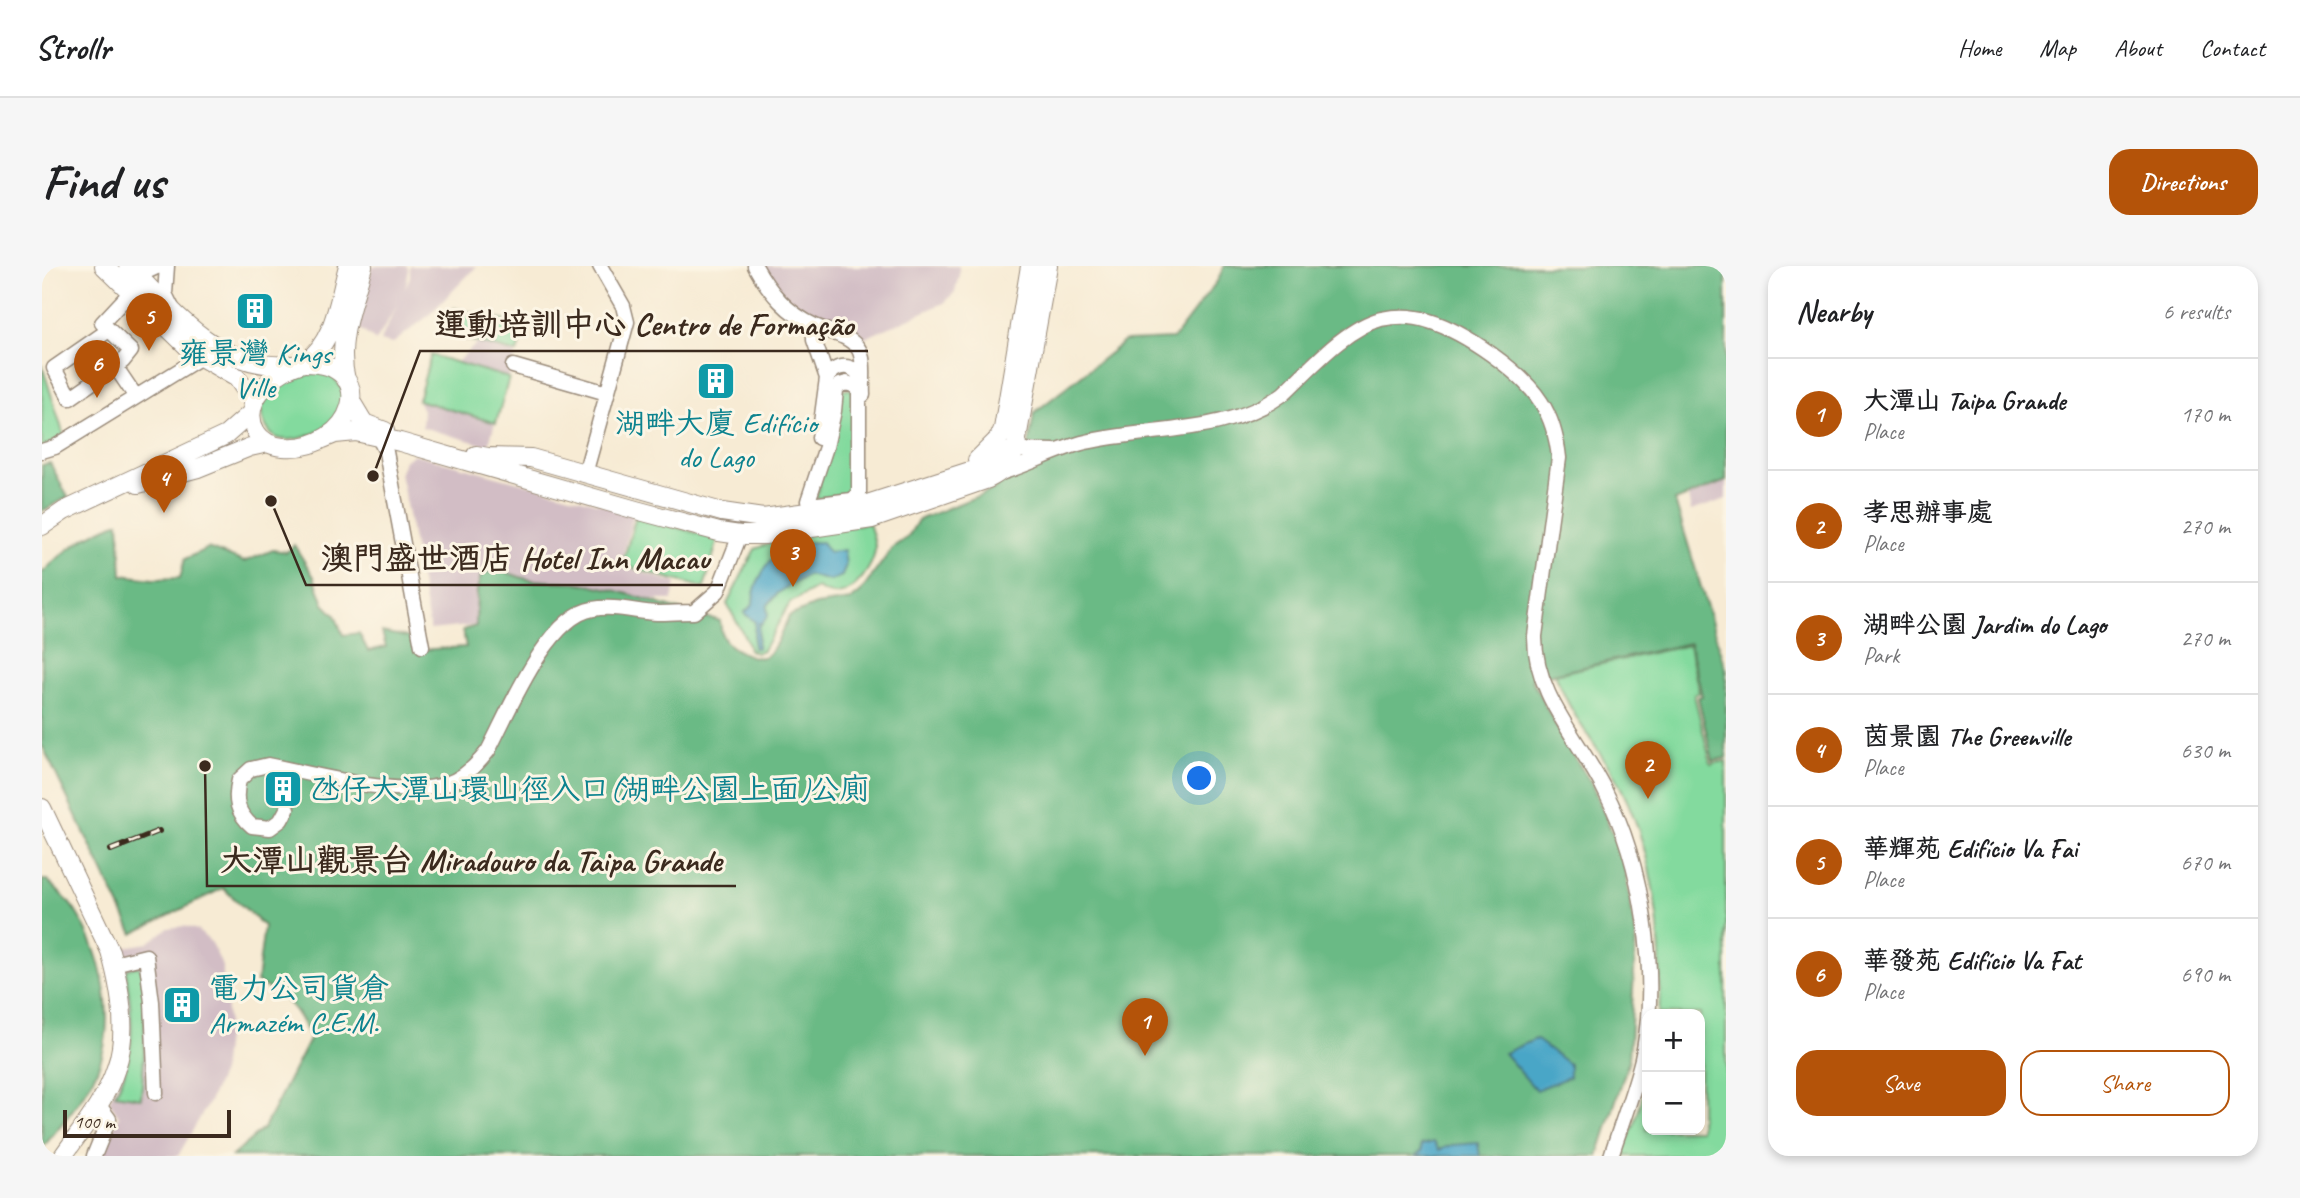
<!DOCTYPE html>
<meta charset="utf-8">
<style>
body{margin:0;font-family:Caveat,"LXGW WenKai TC",sans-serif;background:#f6f6f6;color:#202124}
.controls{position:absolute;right:21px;bottom:21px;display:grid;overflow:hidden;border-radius:14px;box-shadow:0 4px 10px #0003}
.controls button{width:63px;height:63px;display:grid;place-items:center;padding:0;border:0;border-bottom:2px solid #e0e0e0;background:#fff;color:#202124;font:35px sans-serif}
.scale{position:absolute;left:21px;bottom:18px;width:168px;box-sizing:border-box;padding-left:7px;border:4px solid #3b2a1e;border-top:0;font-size:19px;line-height:24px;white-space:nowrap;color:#3b2a1e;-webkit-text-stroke:5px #fcf5e5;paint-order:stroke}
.you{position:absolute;left:1158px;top:513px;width:24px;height:24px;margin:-18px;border:5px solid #fff;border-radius:50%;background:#1a73e8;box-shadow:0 0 0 10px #1a73e833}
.badge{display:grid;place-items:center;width:46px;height:46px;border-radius:50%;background:#b45309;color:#fff;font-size:23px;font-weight:700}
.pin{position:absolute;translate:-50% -58px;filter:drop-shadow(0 2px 4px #0008)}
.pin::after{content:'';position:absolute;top:37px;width:24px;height:21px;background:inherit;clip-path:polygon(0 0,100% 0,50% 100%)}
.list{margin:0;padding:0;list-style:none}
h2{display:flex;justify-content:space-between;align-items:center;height:91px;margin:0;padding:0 28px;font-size:30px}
h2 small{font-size:23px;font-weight:400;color:#757577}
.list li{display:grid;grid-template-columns:46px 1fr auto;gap:21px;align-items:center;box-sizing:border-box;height:112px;padding:0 28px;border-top:2px solid #e0e0e0}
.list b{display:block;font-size:26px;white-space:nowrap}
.list p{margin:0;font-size:23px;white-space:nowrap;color:#757577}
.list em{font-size:23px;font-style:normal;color:#757577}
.actions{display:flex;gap:14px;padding:21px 28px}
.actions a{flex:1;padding:16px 0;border:2px solid #b45309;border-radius:21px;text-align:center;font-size:24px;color:#b45309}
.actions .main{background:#b45309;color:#fff}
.map{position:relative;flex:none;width:1684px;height:890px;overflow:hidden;border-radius:21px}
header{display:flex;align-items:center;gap:42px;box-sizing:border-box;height:98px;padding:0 35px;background:#fff;border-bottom:2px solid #e0e0e0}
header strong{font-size:33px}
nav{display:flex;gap:38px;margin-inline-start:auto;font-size:24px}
.intro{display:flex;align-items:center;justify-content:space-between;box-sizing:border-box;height:168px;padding:0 42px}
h1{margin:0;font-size:49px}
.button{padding:18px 32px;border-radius:21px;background:#b45309;color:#fff;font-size:24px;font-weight:700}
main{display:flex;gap:42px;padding:0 42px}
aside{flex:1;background:#fff;border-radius:21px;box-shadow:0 4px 10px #0003}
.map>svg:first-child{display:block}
</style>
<header>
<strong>Strollr</strong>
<nav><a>Home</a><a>Map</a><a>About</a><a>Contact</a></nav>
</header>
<div class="intro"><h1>Find us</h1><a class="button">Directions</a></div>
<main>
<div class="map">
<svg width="1684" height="890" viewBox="0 0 1684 890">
<rect width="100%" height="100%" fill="#fcf5e5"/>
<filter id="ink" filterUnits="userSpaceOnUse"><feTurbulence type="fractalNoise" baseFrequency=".0143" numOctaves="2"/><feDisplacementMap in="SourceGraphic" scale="14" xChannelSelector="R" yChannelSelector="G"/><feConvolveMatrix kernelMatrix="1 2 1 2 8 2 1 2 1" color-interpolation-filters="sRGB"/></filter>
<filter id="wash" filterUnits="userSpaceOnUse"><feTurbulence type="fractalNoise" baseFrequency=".00686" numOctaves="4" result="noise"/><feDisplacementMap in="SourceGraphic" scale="28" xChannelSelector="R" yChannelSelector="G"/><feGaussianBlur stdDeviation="1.57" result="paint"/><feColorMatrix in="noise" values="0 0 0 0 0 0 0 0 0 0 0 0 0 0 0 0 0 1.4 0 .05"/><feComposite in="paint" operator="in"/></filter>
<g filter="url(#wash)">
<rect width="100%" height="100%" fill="#f7ebd4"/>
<path fill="#d2bdc5" d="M 330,0 L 365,0 L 367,4 L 363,23 L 368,11 L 368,0 L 435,0 L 386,50 L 350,78 L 338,75 L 356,38 L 334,75 L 315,61 Z
M 719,0 L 917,0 L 917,9 L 913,26 L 902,37 L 825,71 L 813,73 L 773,55 L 745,34 Z
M 438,75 L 477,78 L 446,180 L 380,161 L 381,144 L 375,132 Z
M 372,188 L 592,247 L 578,300 L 634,317 L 630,334 L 581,334 L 522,350 L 388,364 L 358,206 L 362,195 Z
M 1684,216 L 1684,233 L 1649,245 L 1646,231 Z
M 143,660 L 155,664 L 170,677 L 180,700 L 186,754 L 180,806 L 168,834 L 136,890 L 59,890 L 77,850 L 67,835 L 80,808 L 74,683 L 106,677 L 126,662 Z"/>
<path fill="#83da9e" stroke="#5f825e" stroke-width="2" d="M 412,42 L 483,60 L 475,87 L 404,68 Z
M 389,89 L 467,112 L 454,157 L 376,134 Z
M 0,99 L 23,173 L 0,181 Z
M 281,106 L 289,108 L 302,125 C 302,130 303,136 301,141 C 296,161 252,181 233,171 C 227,167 223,159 221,153 C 212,121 258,108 281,106 Z
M 811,123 L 814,221 L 806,227 L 774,233 L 797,124 Z
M 594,250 L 676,273 L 662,322 L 580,299 Z
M 827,257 C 829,265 834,276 833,284 C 831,301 813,326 796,328 C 788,329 782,326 775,322 L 748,337 L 721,384 L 714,387 L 707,384 L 704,373 L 685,338 L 713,283 L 748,270 Z
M 1647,379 L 1657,427 L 1652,428 L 1669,498 L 1684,495 L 1684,890 L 1579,890 L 1593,857 L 1605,814 L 1605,864 L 1658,864 L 1658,748 L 1617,748 C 1622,674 1613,591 1580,524 C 1566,495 1544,470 1529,442 C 1523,432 1518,420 1513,408 Z
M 95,700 L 101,705 C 104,748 103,789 99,832 L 73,828 C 96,789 90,747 84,704 Z"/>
<path fill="#6aba85" stroke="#527252" stroke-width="2" d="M 1182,0 L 1684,0 L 1684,215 L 1633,235 L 1684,404 L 1684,492 L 1671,495 L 1656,431 L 1660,430 L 1648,377 L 1489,413 L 1521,473 L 1550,519 L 1581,592 L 1594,671 L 1587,794 L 1556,890 L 190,890 L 222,862 L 268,772 C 252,737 247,735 215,716 L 222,660 L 181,622 L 91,668 L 0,479 L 0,307 C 25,282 44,269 77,256 L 80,309 L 111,313 L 138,312 L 143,293 L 166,282 L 202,296 L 231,284 L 245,286 L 252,279 L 272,311 L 282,338 L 293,349 L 301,369 L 317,367 L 326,385 L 344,381 L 340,366 L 369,372 L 375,384 L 424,381 L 421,364 L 434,360 L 435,324 L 439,309 C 465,299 467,311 490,314 C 506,316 522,315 538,317 C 577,323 615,337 652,349 C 661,352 670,351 678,355 C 679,360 679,367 681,371 C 686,382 715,397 725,389 C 735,381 741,362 747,350 L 774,339 L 809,334 L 818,327 L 851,281 L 866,271 L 876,254 L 951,224 L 980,202 L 985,190 L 992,147 L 1083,75 L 1131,73 L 1176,14 Z
M 8,197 L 26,231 L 0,245 L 0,199 Z
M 0,614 L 5,614 C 14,624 27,634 34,646 C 61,689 76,755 55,804 C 42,833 19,858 0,883 Z"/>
<path fill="#48a6c7" stroke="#426872" stroke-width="2" d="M 780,276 L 787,286 L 802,284 L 804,299 L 800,310 L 788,315 L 766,309 L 736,327 L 725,340 L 726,350 L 719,358 L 717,357 L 715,382 L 711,382 L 713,356 L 702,347 L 711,339 C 710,318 728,289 747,279 C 755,275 770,277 780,276 Z
M 1494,773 L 1527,798 L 1527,811 L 1494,824 L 1462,787 Z
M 1392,876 L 1397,884 L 1410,879 L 1436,877 L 1438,890 L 1374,890 L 1380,885 L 1379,879 Z"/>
</g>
<g filter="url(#ink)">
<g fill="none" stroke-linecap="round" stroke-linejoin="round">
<g stroke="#998a79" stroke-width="17">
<path id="minor" d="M 125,0 L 123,28 L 130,42
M 713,0 C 728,27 745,47 773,60 C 786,66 807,69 816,82 C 824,93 820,116 821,129
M 88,1 L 104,6 L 117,0
M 772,60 L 772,74 L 785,112 L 777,172
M 67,64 L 12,102 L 28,132 L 81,95 L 89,85 L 60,57 L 89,26
M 73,100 L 94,131
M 471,100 L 565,127
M 785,112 C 795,97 811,97 820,113
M 805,117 L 813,120 L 817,125 L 817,228 L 810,234 L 768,239 L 766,235 L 784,181 L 792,145 L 794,124 L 798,119 Z
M 337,172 L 344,186 L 380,380
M 973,184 L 1012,185
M 0,185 L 13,181 L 159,91
M 958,207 C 987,199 1014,183 1044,176 C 1108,161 1185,169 1241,128 C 1267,104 1303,62 1339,53 C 1354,50 1372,50 1387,55 C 1423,66 1479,105 1499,136 C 1510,153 1515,173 1517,192 L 1493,370 C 1492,428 1537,473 1562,523 C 1601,597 1618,711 1600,793 C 1592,826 1579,858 1569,890
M 543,208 L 585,56 L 581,40 L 558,0
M 245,543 L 239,554 L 228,562 L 210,560 C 195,547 192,534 197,514 L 209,503 L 226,499 C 272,508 361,533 404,518 C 420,513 435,499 446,485 C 466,447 505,350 551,343 C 572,339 594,346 615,347 C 627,347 640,346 652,346 L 676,325 L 698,269
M 72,698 L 104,690 L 110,736 L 114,827
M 52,890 L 67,853 L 56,838"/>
</g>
<g stroke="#998a79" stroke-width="20">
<path id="major" d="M 62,0 L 152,87 L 195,112 L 209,132 L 211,140
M 86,0 C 134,47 176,105 250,99
M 262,97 C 341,96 312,187 241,181 C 230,180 220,176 214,166 C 196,135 235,103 262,97 Z
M 262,97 C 293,77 297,32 306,0
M 304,114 C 294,75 311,37 321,0
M 310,137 L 322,157 L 343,165
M 281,173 L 293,168 L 314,166 L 358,176 L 594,244 L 677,266 L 698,269 L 722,269 L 830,253 L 946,213 C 960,206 968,199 973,184 L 1006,0
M 434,189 L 446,191 L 489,192 L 680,246 L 721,252 L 825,238 L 931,204 L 964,186 L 973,184
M 935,194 L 957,172 L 961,163 L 988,0
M 96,218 L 156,202 L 208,181 L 226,177
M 0,260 L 22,245 L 184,169 L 209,147
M 0,542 L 68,685 C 78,720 87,766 74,802 C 64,834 40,863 21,890"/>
</g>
<use href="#minor" stroke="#fff" stroke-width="14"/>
<use href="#major" stroke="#fff" stroke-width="18"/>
<g stroke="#3b2a1e" stroke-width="6">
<path id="rail" d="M 69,584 L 117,565"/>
</g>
<use href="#rail" stroke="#fcf5e5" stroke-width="3.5" stroke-dasharray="10" stroke-linecap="butt"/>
</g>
</g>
<defs>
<g id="building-square" transform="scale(2.0125)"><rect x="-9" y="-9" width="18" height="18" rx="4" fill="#0f9aa8" stroke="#fcf5e5"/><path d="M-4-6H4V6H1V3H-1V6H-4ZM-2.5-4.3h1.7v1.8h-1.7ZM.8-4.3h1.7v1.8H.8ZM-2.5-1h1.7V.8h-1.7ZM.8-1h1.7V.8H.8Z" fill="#fff"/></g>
</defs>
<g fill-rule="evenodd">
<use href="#building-square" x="213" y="45"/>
<use href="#building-square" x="674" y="115"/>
<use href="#building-square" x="241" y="523"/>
<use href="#building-square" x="140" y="739"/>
</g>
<g text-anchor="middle" stroke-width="6" stroke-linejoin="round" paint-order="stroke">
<g font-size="30" fill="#0d838f" stroke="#fcf5e5">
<text x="213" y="97">雍景灣 Kings<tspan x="213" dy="34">Ville</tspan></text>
<text x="674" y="167">湖畔大廈 Edifício<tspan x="674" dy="34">do Lago</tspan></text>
<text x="268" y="533" text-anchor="start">氹仔大潭山環山徑入口(湖畔公園上面)公廁</text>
<text x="167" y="732" text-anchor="start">電力公司貨倉<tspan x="167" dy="34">Armazém C.E.M.</tspan></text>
</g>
</g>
<path fill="none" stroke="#3b2a1e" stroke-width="2.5" d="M331 210L378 85H826M229 235L264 319H681M163 500L165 620H694"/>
<g fill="#3b2a1e" stroke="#fcf5e5" stroke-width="2.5">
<circle cx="331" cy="210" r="7"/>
<circle cx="229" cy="235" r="7"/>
<circle cx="163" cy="500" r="7"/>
</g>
<g font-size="32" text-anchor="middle" font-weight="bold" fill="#3b2a1e" stroke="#fcf5e5" stroke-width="6" stroke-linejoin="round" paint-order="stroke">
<text x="602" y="69">運動培訓中心 Centro de Formação</text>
<text x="473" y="303">澳門盛世酒店 Hotel Inn Macau</text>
<text x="429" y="605">大潭山觀景台 Miradouro da Taipa Grande</text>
</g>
</svg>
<div class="controls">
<button>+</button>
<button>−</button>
</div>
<div class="scale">100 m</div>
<div class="you"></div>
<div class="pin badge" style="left:1103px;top:790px">1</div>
<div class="pin badge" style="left:1606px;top:533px">2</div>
<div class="pin badge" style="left:751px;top:321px">3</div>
<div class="pin badge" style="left:122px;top:247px">4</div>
<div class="pin badge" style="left:107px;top:85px">5</div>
<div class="pin badge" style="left:55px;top:132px">6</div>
</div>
<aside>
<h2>Nearby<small>6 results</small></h2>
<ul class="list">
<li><span class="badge">1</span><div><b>大潭山 Taipa Grande</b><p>Place</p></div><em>170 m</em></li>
<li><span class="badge">2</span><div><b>孝思辦事處</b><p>Place</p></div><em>270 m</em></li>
<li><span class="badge">3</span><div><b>湖畔公園 Jardim do Lago</b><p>Park</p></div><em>270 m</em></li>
<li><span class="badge">4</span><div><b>茵景園 The Greenville</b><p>Place</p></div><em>630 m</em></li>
<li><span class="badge">5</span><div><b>華輝苑 Edifício Va Fai</b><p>Place</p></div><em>670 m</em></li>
<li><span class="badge">6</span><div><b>華發苑 Edifício Va Fat</b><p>Place</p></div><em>690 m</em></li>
</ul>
<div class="actions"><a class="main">Save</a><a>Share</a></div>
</aside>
</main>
